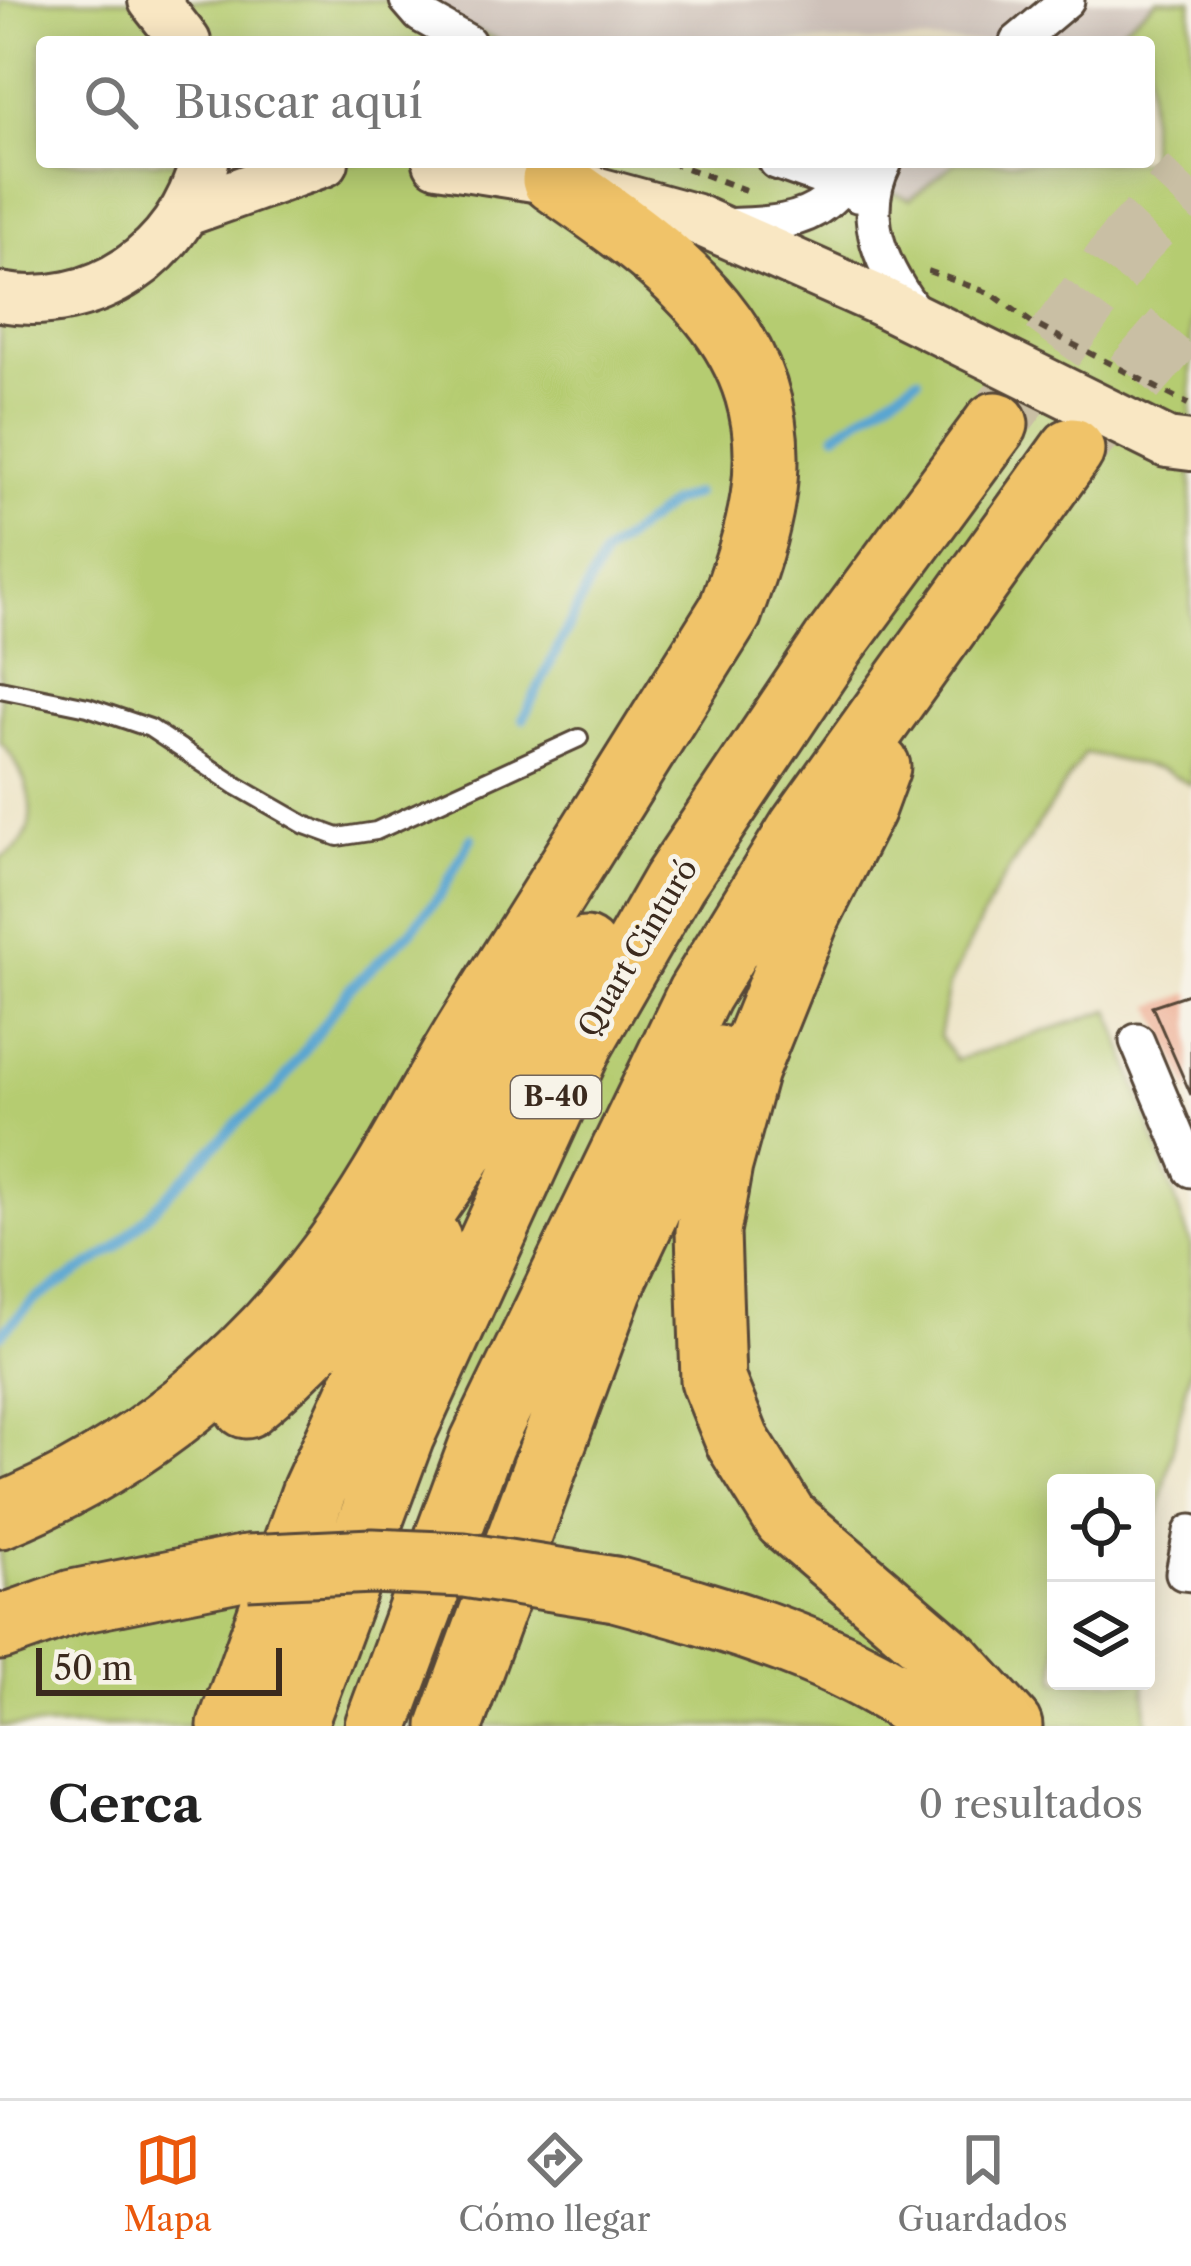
<!DOCTYPE html>
<html lang="es">
<meta charset="utf-8">
<style>
body{margin:0;font-family:"Libre Caslon Text",serif;background:#f2f2f2;color:#222}
.controls{position:absolute;right:36px;bottom:36px;display:grid;overflow:hidden;border-radius:12px;box-shadow:0 6px 30px #0003}
.controls button{width:108px;height:108px;display:grid;place-items:center;padding:0;border:0;border-bottom:3px solid #e0e0e0;background:#fff;color:#222;font:60px sans-serif}
.scale{position:absolute;left:36px;bottom:30px;width:246px;box-sizing:border-box;padding-left:12px;border:6px solid #3b2a1e;border-top:0;font-size:33px;line-height:42px;white-space:nowrap;color:#3b2a1e;-webkit-text-stroke:9px #f7f3e8;paint-order:stroke}
.list{margin:0;padding:0;list-style:none}
h2{display:flex;justify-content:space-between;align-items:center;height:156px;margin:0;padding:0 48px;font-size:51px}
h2 small{font-size:39px;font-weight:400;color:#767676}
.icon{flex:none;width:66px;height:66px;fill:none;stroke:currentColor;stroke-width:2;stroke-linecap:round;stroke-linejoin:round}
.map{position:relative;flex:none;width:1191px;height:1726px;overflow:hidden}
.search{position:absolute;background:#fff;box-shadow:0 6px 30px #0003;left:36px;right:36px;top:36px;height:132px;display:flex;align-items:center;gap:30px;box-sizing:border-box;padding:0 42px;border-radius:12px;color:#767676;font-size:45px}
.sheet{height:372px;background:#fff}
nav{display:flex;justify-content:space-around;align-items:center;box-sizing:border-box;height:168px;border-top:3px solid #e0e0e0;background:#fff;font-size:33px;color:#767676}
nav a{display:grid;justify-items:center;gap:6px}
nav .on{color:#ea580c}
.map>svg:first-child{display:block}
</style>
<div class="map">
<svg width="1191" height="1726" viewBox="0 0 1191 1726">
<rect width="100%" height="100%" fill="#f7f3e8"/>
<filter id="ink" filterUnits="userSpaceOnUse"><feTurbulence type="fractalNoise" baseFrequency=".00833" numOctaves="2"/><feDisplacementMap in="SourceGraphic" scale="24" xChannelSelector="R" yChannelSelector="G"/><feConvolveMatrix kernelMatrix="1 2 1 2 8 2 1 2 1" color-interpolation-filters="sRGB"/></filter>
<filter id="wash" filterUnits="userSpaceOnUse"><feTurbulence type="fractalNoise" baseFrequency=".004" numOctaves="4" result="noise"/><feDisplacementMap in="SourceGraphic" scale="48" xChannelSelector="R" yChannelSelector="G"/><feGaussianBlur stdDeviation="2.7" result="paint"/><feColorMatrix in="noise" values="0 0 0 0 0 0 0 0 0 0 0 0 0 0 0 0 0 1.4 0 .05"/><feComposite in="paint" operator="in"/></filter>
<g filter="url(#wash)">
<rect width="100%" height="100%" fill="#ede4c6"/>
<path fill="#cec1b9" d="M 395,0 L 1157,0 L 1105,42 L 504,42 Z
M 815,162 L 956,162 L 910,199 Z"/>
<path fill="#b5cc71" stroke="#787b48" stroke-width="3" d="M 0,0 L 395,0 L 504,42 L 42,42 L 42,162 L 815,162 L 910,199 L 956,162 L 1149,162 L 1149,42 L 1105,42 L 1157,0 L 1191,0 L 1191,785 L 1163,770 L 1085,753 L 996,890 L 949,985 L 939,1036 L 956,1060 L 1110,1010 L 1191,1245 L 1191,1366 L 1146,1570 L 1146,1483 L 1056,1483 L 1056,1681 L 1145,1681 L 1147,1726 L 0,1726 L 0,858 C 50,838 30,772 0,742 Z"/>
<g fill="none" stroke-linecap="round" stroke-linejoin="round">
<path stroke="#59a5d2" stroke-width="10" d="M 836,433 L 918,378
M 523,719 L 603,556 L 671,503 L 695,494
M 0,1335 L 34,1300 L 115,1249 L 241,1119 L 276,1090 L 349,989 L 410,932 L 441,894 L 471,838"/>
</g>
<g id="blocks">
<path fill="#eb9a7b" d="M 1191,993 L 1191,1095 L 1152,1006 Z"/>
</g>
</g>
<g filter="url(#ink)">
<use href="#blocks" fill-opacity="0" stroke="#564637" stroke-width="3"/>
<g fill="none" stroke-linecap="round" stroke-linejoin="round">
<path stroke="#c9bfa4" stroke-width="63" stroke-dasharray="63 32" stroke-linecap="butt" d="M 996,424 L 1130,242 L 1191,178
M 1072,450 L 1191,313"/>
<g stroke="#564637" stroke-width="22">
<path id="lane" d="M 0,689 L 88,707 L 150,728 L 237,786 L 305,825 L 338,837 L 376,831 L 579,738"/>
</g>
<g stroke="#564637" stroke-width="39">
<path id="street" d="M 407,0 L 420,15 L 468,42
M 1017,42 L 1067,0
M 776,162 L 844,186 L 857,195
M 885,162 C 856,218 884,271 918,316
M 722,226 C 756,224 797,226 825,203 C 841,191 851,174 866,162
M 1137,1041 L 1191,1170
M 1191,1532 L 1183,1573 L 1191,1574"/>
</g>
<g stroke="#564637" stroke-width="54">
<path id="secondary" d="M 153,0 L 186,42
M 438,162 L 554,180 L 693,218 L 878,300 L 1167,443 L 1191,446
M 184,212 L 324,162
M 0,297 C 94,314 182,254 204,162"/>
</g>
<g stroke="#564637" stroke-width="69">
<path id="highway" d="M 878,767 L 863,808 L 808,916 L 746,1070 L 720,1165 L 708,1232 L 713,1380 L 738,1442 L 786,1519 L 952,1662 L 1010,1726
M 246,1406 C 391,1288 491,1109 585,950
M 0,1516 C 136,1461 251,1365 337,1247 C 389,1176 427,1096 474,1021 C 559,885 645,749 730,612 C 743,575 757,537 763,497 C 787,339 668,259 554,180
M 615,1589 C 730,1620 846,1652 943,1726
M 0,1628 L 73,1602 L 247,1567
M 230,1726 L 314,1491 L 429,1240
M 294,1726 L 402,1436 L 582,1042 L 674,882 L 833,645 L 996,424
M 377,1726 L 482,1443 L 699,994 L 801,828 L 1072,450
M 450,1726 L 611,1287 L 719,1058"/>
</g>
<path stroke="#564637" stroke-width="6" stroke-dasharray="9 9" stroke-linecap="butt" d="M 670,162 L 748,191
M 928,271 L 992,294 L 1032,323 L 1188,404"/>
<use href="#lane" stroke="#fff" stroke-width="16"/>
<use href="#street" stroke="#fff" stroke-width="33"/>
<use href="#secondary" stroke="#f9e7c3" stroke-width="48"/>
<use href="#highway" stroke="#f0c369" stroke-width="63"/>
<g stroke="#564637" stroke-width="69" stroke-linecap="butt">
<path id="highway-bridge" d="M 247,1567 L 372,1561 L 464,1565 L 615,1589"/>
</g>
<use href="#highway-bridge" stroke="#f0c369" stroke-width="63"/>
</g>
</g>
<g text-anchor="middle" stroke-width="10" stroke-linejoin="round" paint-order="stroke">
<rect fill="#f7f3e8" stroke="#73665b" stroke-width="3" x="511" y="1076" width="90" height="42" rx="9"/>
<g font-size="27" font-weight="bold" fill="#3b2a1e">
<text x="556" y="1106">B-40</text>
</g>
<g font-size="30" fill="#3b2a1e" stroke="#f7f3e8">
<text transform="translate(638 948) rotate(-59)" y="10">Quart Cinturó</text>
</g>
</g>
</svg>
<div class="controls">
<button><svg class="icon" aria-label="locate" viewBox="0 0 24 24"><circle cx="12" cy="12" r="6"/><path d="M12 2v4M12 18v4M2 12h4M18 12h4"/></svg></button>
<button><svg class="icon" aria-label="layers" viewBox="0 0 24 24"><path d="M12 4l9 5-9 5-9-5zM3 14l9 5 9-5"/></svg></button>
</div>
<div class="scale">50 m</div>
<div class="search"><svg class="icon" aria-label="search" viewBox="0 0 24 24"><circle cx="10" cy="10" r="6"/><path d="M15 15l6 6"/></svg>Buscar aquí</div>
</div>
<section class="sheet">
<h2>Cerca<small>0 resultados</small></h2>
<ul class="list">
</ul>
</section>
<nav>
<a class="on"><svg class="icon" aria-label="map" viewBox="0 0 24 24"><path d="M3 6l6-2 6 2 6-2v14l-6 2-6-2-6 2zM9 4v14M15 6v14"/></svg>Mapa</a>
<a><svg class="icon" aria-label="directions" viewBox="0 0 24 24"><path d="M12 3l9 9-9 9-9-9zM9 14v-3h6M13 9l2 2-2 2"/></svg>Cómo llegar</a>
<a><svg class="icon" aria-label="saved" viewBox="0 0 24 24"><path d="M7 4h10v16l-5-4-5 4z"/></svg>Guardados</a>
</nav>
